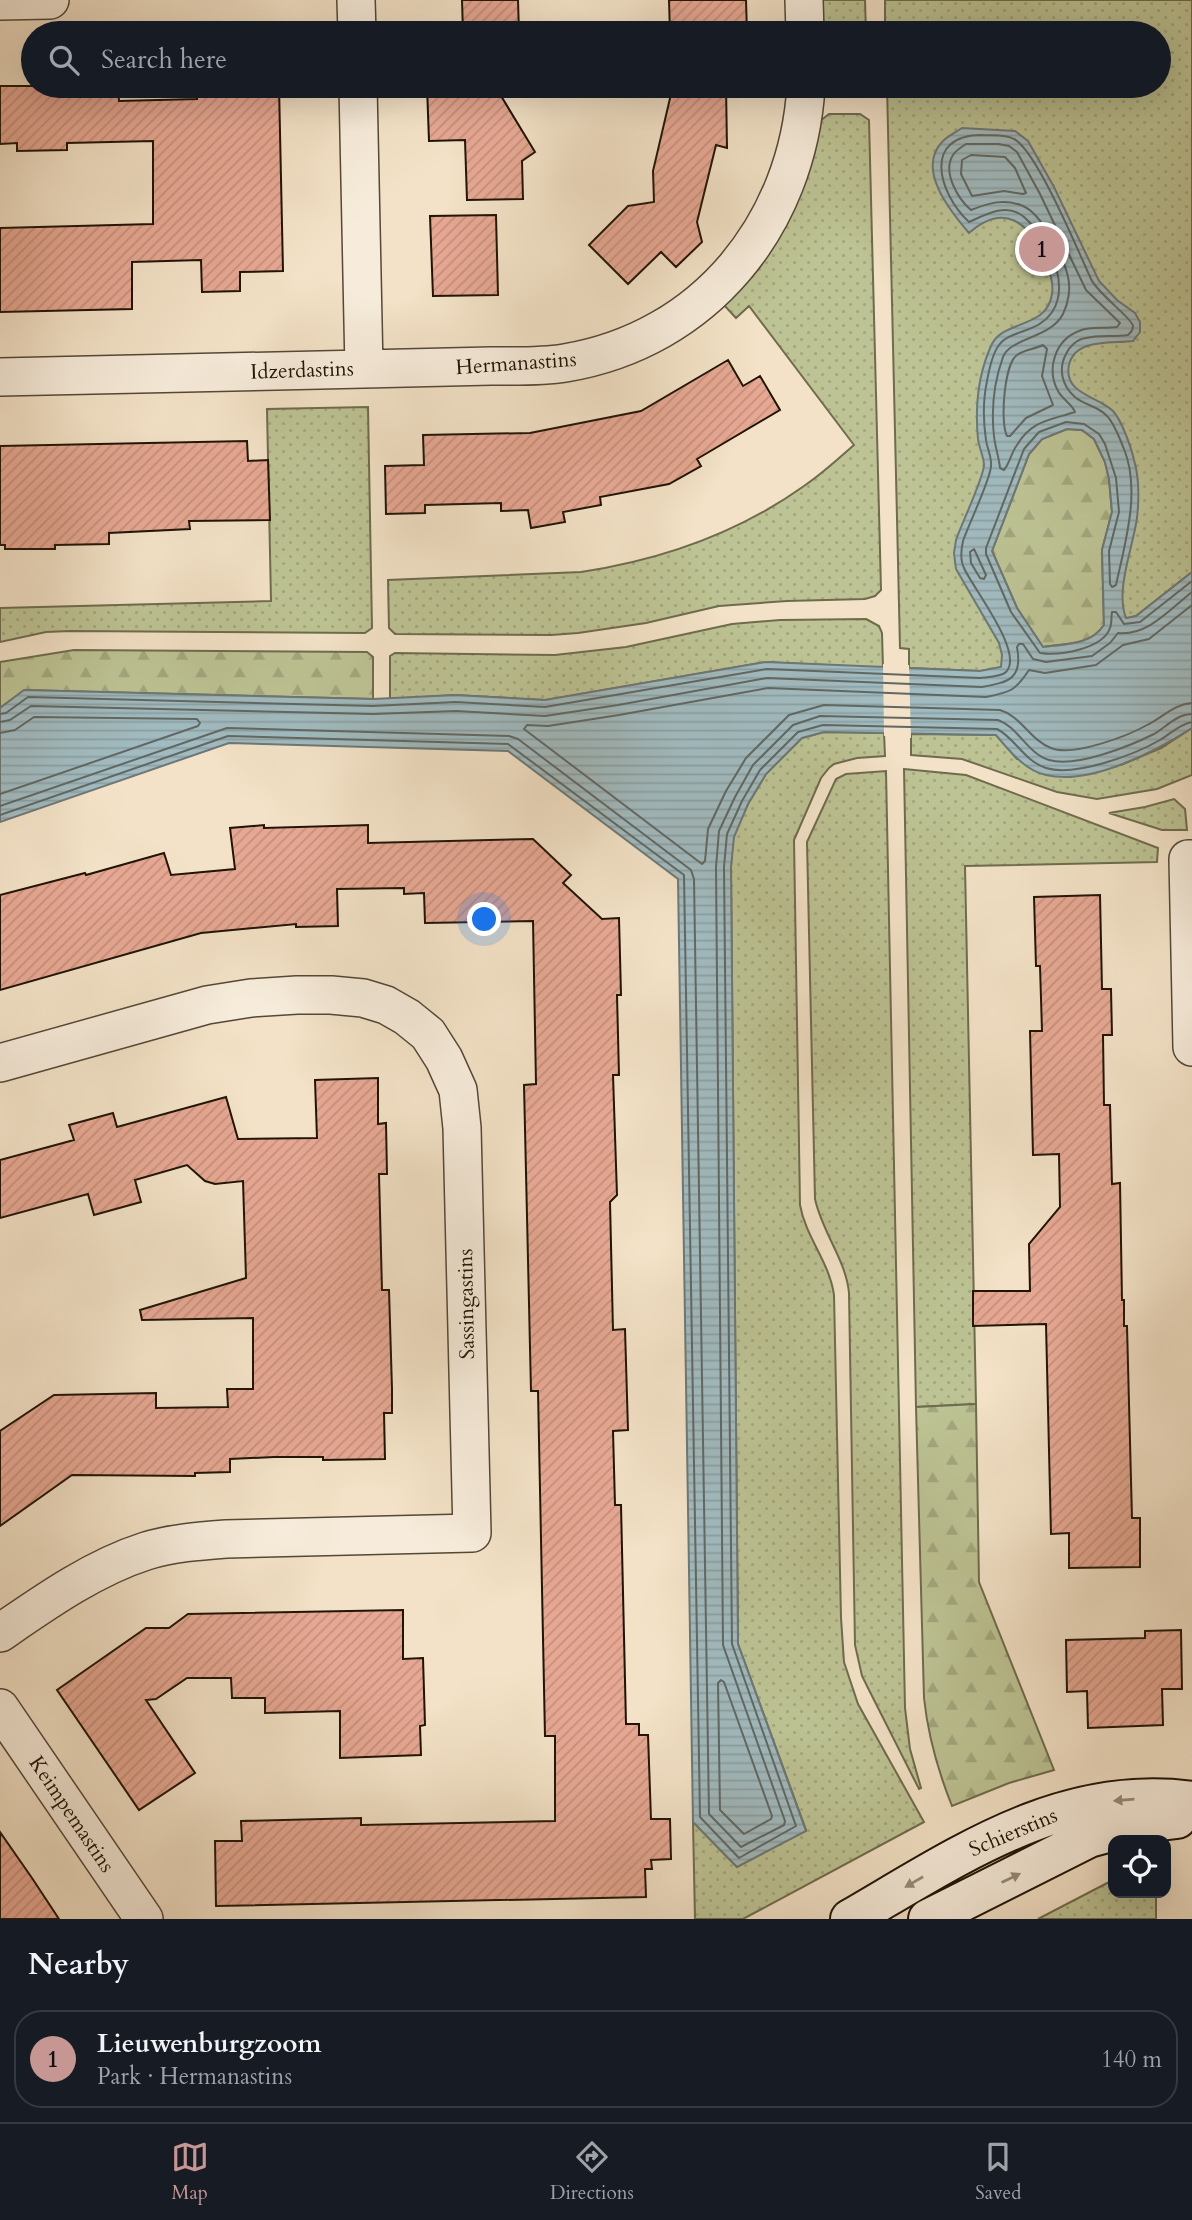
<!DOCTYPE html>
<meta charset="utf-8">
<style>
body{margin:0;font-family:Cardo,serif;background:#20242c;color:#f1f3f6}
.controls{position:absolute;right:21px;bottom:21px;display:grid;overflow:hidden;border-radius:14px;box-shadow:0 7px 28px #0002}
.controls button{width:63px;height:63px;display:grid;place-items:center;padding:0;border:0;border-bottom:2px solid #363941;background:#171b24;color:#f1f3f6;font:35px sans-serif}
.you{position:absolute;left:485px;top:920px;width:24px;height:24px;margin:-18px;border:5px solid #fff;border-radius:50%;background:#1a73e8;box-shadow:0 0 0 10px #1a73e833}
.badge{display:grid;place-items:center;width:46px;height:46px;border-radius:50%;background:#c59692;color:#111;font-size:23px;font-weight:700}
.pin{position:absolute;translate:-50% -50%;border:4px solid #fff;box-shadow:0 2px 7px #0006}
.list{margin:0;padding:0;list-style:none}
h2{display:flex;justify-content:space-between;align-items:center;height:91px;margin:0;padding:0 28px;font-size:30px}
h2 small{font-size:23px;font-weight:400;color:#9ea1a6}
.list li{display:grid;grid-template-columns:46px 1fr auto;gap:21px;align-items:center;box-sizing:border-box;height:98px;margin:0 14px 14px;padding:0 14px;border:2px solid #363941;border-radius:28px}
.list b{display:block;font-size:26px;white-space:nowrap}
.list p{margin:0;font-size:23px;white-space:nowrap;color:#9ea1a6}
.list em{font-size:23px;font-style:normal;color:#9ea1a6}
.icon{flex:none;width:38px;height:38px;fill:none;stroke:currentColor;stroke-width:2;stroke-linecap:round;stroke-linejoin:round}
.map{position:relative;flex:none;width:1192px;height:1919px;overflow:hidden}
.search{position:absolute;background:#171b24;box-shadow:0 7px 28px #0002;left:21px;right:21px;top:21px;height:77px;display:flex;align-items:center;gap:18px;box-sizing:border-box;padding:0 24px;border-radius:38px;color:#9ea1a6;font-size:26px}
.sheet{height:203px;background:#171b24}
nav{display:flex;justify-content:space-around;align-items:center;box-sizing:border-box;height:98px;border-top:2px solid #363941;background:#171b24;font-size:19px;color:#9ea1a6}
nav a{display:grid;justify-items:center;gap:4px}
nav .on{color:#c59692}
.map>svg:first-child{display:block}
</style>
<div class="map">
<svg width="1192" height="1919" viewBox="0 0 1192 1919">
<defs>
<pattern id="green-dots" width="8" height="8" patternUnits="userSpaceOnUse" patternTransform="scale(1.75)"><rect width="8" height="8" fill="#bdc394"/><path d="M2 2h.1M6 6h.1" fill="none" stroke="#a2a77e" stroke-width="1.8" stroke-linecap="round"/></pattern>
<pattern id="forest-firs" width="22" height="20" patternUnits="userSpaceOnUse" patternTransform="scale(1.75)"><rect width="22" height="20" fill="#bdc394"/><path d="M5 1l3.5 6h-7zM16 11l3.5 6h-7z" fill="#a2a77e"/></pattern>
<pattern id="water-rules" width="6" height="5" patternUnits="userSpaceOnUse" patternTransform="scale(1.75)"><rect width="6" height="5" fill="#a1bbc0"/><path d="M0 2.5h6" fill="none" stroke="#8aa0a4"/></pattern>
<pattern id="building-hatch" width="6" height="6" patternUnits="userSpaceOnUse" patternTransform="scale(1.75)"><rect width="6" height="6" fill="#e7a893"/><path d="M-1 1l2-2M0 6l6-6M5 7l2-2" fill="none" stroke="#c6907d"/></pattern>
</defs>
<rect width="100%" height="100%" fill="#f3e2c7"/>
<filter id="stains"><feTurbulence type="fractalNoise" baseFrequency=".00286" numOctaves="4"/><feColorMatrix values="0 0 0 0 .2 0 0 0 0 .09 0 0 0 0 .02 0 0 0 .5 -.17"/></filter>
<radialGradient id="worn" r=".72"><stop offset=".6" stop-color="#630" stop-opacity="0"/><stop offset="1" stop-color="#630" stop-opacity=".3"/></radialGradient>
<path fill="url(#green-dots)" stroke="#6e6c4d" stroke-width="2" d="M 822,0 L 865,0 L 866,33 L 822,33 Z
M 885,0 L 1192,0 L 1192,572 L 1136,616 L 1002,667 L 980,671 L 909,668 L 909,649 L 900,648 L 887,86 L 1159,86 L 1159,33 L 885,33 Z
M 829,114 L 860,114 L 869,120 L 881,590 L 875,596 L 865,599 L 787,601 L 719,606 L 646,623 L 578,633 L 551,635 L 395,634 L 389,628 L 388,580 L 581,572 C 661,560 738,533 804,486 C 822,474 838,459 854,445 L 749,306 L 736,318 L 723,304 L 781,231 L 795,206 L 807,177 L 820,121 Z
M 368,407 L 372,628 L 365,633 L 70,631 L 46,632 L 0,642 L 0,608 L 271,601 L 267,409 Z
M 866,619 L 879,626 L 882,633 L 883,668 L 766,662 L 546,700 L 455,695 L 390,699 L 390,656 L 395,653 L 555,655 L 626,647 L 732,624 L 780,620 Z
M 1192,728 L 1192,775 L 1157,789 L 1097,799 L 1057,792 L 962,759 L 911,755 L 911,734 L 996,735 L 1017,759 L 1121,765 L 1161,748 Z
M 824,732 L 884,733 L 885,756 L 857,758 L 834,764 L 829,768 L 821,778 L 794,840 L 800,1205 C 806,1238 829,1261 834,1295 L 841,1618 L 844,1662 L 858,1704 L 924,1822 L 743,1919 L 695,1919 L 693,1822 L 737,1867 L 806,1830 L 738,1644 L 731,867 L 733,837 L 748,804 L 766,774 L 802,738 Z
M 904,769 L 966,775 L 1158,848 L 1157,862 L 965,866 L 976,1404 L 916,1407 Z
M 886,771 L 905,1708 L 910,1749 L 921,1788 L 919,1789 L 869,1690 L 862,1676 L 855,1645 L 849,1293 C 846,1260 822,1232 815,1199 L 807,842 L 836,779 L 846,774 Z
M 1174,799 L 1185,809 L 1187,830 L 1162,830 L 1109,813 L 1145,807 Z
M 1113,1880 L 1113,1893 L 1156,1893 L 1156,1919 L 1038,1919 Z"/>
<path fill="url(#forest-firs)" stroke="#6e6c4d" stroke-width="2" d="M 1067,429 L 1082,430 L 1094,439 L 1105,462 L 1109,479 L 1112,512 L 1102,550 L 1104,625 C 1090,646 1065,643 1043,647 L 1017,608 L 992,551 L 1029,454 L 1042,439 Z
M 74,650 L 367,652 L 373,657 L 373,699 L 25,690 L 0,708 L 0,662 Z
M 976,1404 L 979,1582 L 1054,1770 L 1009,1783 L 952,1806 C 938,1771 928,1736 924,1698 L 916,1407 Z"/>
<path fill="url(#water-rules)" stroke="#6d7876" stroke-width="2" fill-rule="evenodd" d="M 962,128 L 1015,131 L 1028,141 L 1054,187 L 1099,281 L 1117,300 L 1135,313 L 1140,322 L 1140,332 L 1133,341 C 1111,344 1075,338 1069,365 C 1063,394 1098,396 1113,411 C 1122,421 1131,447 1134,460 C 1139,477 1139,500 1137,518 C 1133,547 1115,591 1126,618 L 1136,616 L 1192,572 L 1192,728 C 1156,751 1090,786 1046,775 C 1025,771 1009,750 996,735 L 824,732 L 802,738 L 766,774 L 748,804 L 734,837 L 731,867 L 738,1644 L 806,1831 L 737,1867 L 693,1822 L 678,879 L 508,751 L 229,743 L 0,822 L 0,708 L 24,690 L 373,699 L 455,695 L 545,700 L 766,662 L 980,671 L 1001,667 L 1002,655 L 999,643 L 956,569 L 954,553 L 956,540 C 961,525 984,477 984,465 C 984,457 979,448 978,439 C 975,408 978,375 991,346 C 1002,319 1047,330 1052,294 C 1054,281 1049,271 1044,259 C 1029,222 1004,202 969,233 C 951,212 915,169 943,141 C 948,136 956,132 962,128 ZM 1067,429 L 1082,430 L 1094,439 L 1105,462 L 1109,479 L 1112,512 L 1102,550 L 1104,625 C 1090,646 1065,644 1043,647 L 1017,608 L 992,551 L 1029,454 L 1042,439 Z"/>
<path fill="#f3e2c7" d="M 883,664 L 909,665 L 911,738 L 884,736 Z"/>
<g fill="none" stroke-linecap="round" stroke-linejoin="round">
<path stroke="#606863" stroke-width="2" d="M 966,144 L 998,144 L 1009,146 L 1017,152 L 1040,194 L 1086,290 L 1120,323 L 1117,327 C 1105,329 1090,326 1079,331 C 1055,340 1046,369 1058,391 C 1062,399 1072,404 1075,412 C 1051,420 1032,420 1017,445 C 1011,453 1010,463 1004,470 L 1000,468 C 999,457 995,447 994,436 C 991,409 994,382 1003,357 C 1010,338 1051,338 1063,314 C 1068,304 1071,289 1068,277 C 1064,258 1042,214 1023,206 C 1004,198 989,203 971,210 C 958,199 942,172 953,155 C 956,150 962,147 966,144 Z
M 971,155 L 1005,157 L 1015,168 L 1026,193 L 1023,194 L 1004,191 L 972,196 L 961,174 L 962,160 Z
M 1043,345 L 1047,349 L 1042,376 L 1053,405 L 1026,418 L 1010,436 L 1007,436 C 1000,423 1004,364 1017,355 C 1023,350 1035,349 1043,345 Z
M 974,549 L 986,575 L 984,579 L 980,578 L 971,563 L 970,552 Z
M 1192,605 L 1149,639 L 1123,645 L 1096,665 L 1045,673 L 1029,670 C 1015,691 1011,692 986,697 L 768,688 L 619,715 L 548,726 L 527,725 L 524,729 L 702,864 L 705,861 L 708,829 L 726,791 L 746,758 L 789,715 L 824,705 L 1000,710 C 1021,716 1030,740 1051,748 C 1073,757 1128,736 1149,724 C 1163,717 1175,704 1192,703
M 0,714 L 6,713 L 28,697 L 373,706 L 456,702 L 545,707 L 767,669 L 980,678 C 987,677 1001,677 1006,672 C 1025,653 972,587 964,568 C 960,560 961,550 963,541 C 968,526 991,478 991,466 C 992,457 987,448 986,440 C 983,420 983,400 987,381 C 989,370 992,354 999,345 C 1007,333 1029,332 1041,323 C 1078,298 1051,240 1024,217 C 1007,202 985,215 969,222 C 938,193 922,135 982,135 C 992,136 1005,134 1014,139 C 1037,151 1078,251 1091,279 C 1097,293 1133,319 1133,326 C 1133,331 1131,332 1128,335 C 1114,337 1099,335 1086,338 C 1077,339 1069,347 1066,354 C 1058,369 1062,386 1075,397 C 1084,405 1098,406 1107,416 C 1114,423 1120,439 1124,449 C 1141,491 1125,543 1116,585 L 1112,587 L 1110,584 L 1109,551 L 1119,512 L 1116,478 L 1105,444 L 1099,434 L 1084,424 L 1066,422 L 1039,432 L 1024,449 L 986,548 L 986,554 L 1011,612 L 1040,653 C 1059,656 1103,649 1110,628 C 1112,623 1111,617 1112,612 L 1116,612 L 1124,624 L 1140,622 L 1192,581
M 0,722 L 10,720 L 31,706 L 373,714 L 456,711 L 545,716 L 618,705 L 767,678 L 982,687 C 1009,682 1023,679 1017,647 L 1019,644 L 1023,644 L 1033,659 L 1046,662 L 1092,656 L 1110,643 L 1118,633 C 1148,636 1170,609 1192,592
M 0,733 L 15,730 L 34,717 L 197,719 L 200,723 L 198,726 L 0,794
M 0,806 L 227,728 L 509,736 L 518,739 L 691,870 L 694,879 L 709,1814 L 741,1847 L 784,1825 L 785,1821 L 723,1645 L 716,867 L 719,831 L 735,797 L 753,765 L 793,725 L 820,716 L 998,720 C 1018,727 1027,753 1049,760 C 1076,768 1130,746 1154,734 C 1166,727 1177,714 1192,714
M 0,815 L 228,736 L 508,744 L 684,875 L 700,1817 L 739,1858 L 796,1826 L 732,1644 L 724,867 L 727,834 L 742,801 L 760,770 L 798,732 L 823,725 L 997,729 C 1015,738 1024,761 1046,768 C 1075,777 1134,755 1160,740 C 1170,734 1180,724 1192,722
M 721,1680 L 724,1682 L 772,1816 L 771,1819 L 744,1834 L 720,1810 L 718,1683 Z"/>
</g>
<path fill="url(#building-hatch)" stroke="#1f1406" stroke-width="2" d="M 462,0 L 518,0 L 519,33 L 463,33 Z
M 669,0 L 746,0 L 747,33 L 670,33 Z
M 241,27 L 241,33 L 195,33 L 195,28 Z
M 0,86 L 118,86 L 119,101 L 197,99 L 197,86 L 279,86 L 283,271 L 240,272 L 240,291 L 202,292 L 201,260 L 132,262 L 132,309 L 0,312 L 0,228 L 153,224 L 153,141 L 67,143 L 67,150 L 17,151 L 17,143 L 0,144 Z
M 427,86 L 495,86 L 535,152 L 522,161 L 523,199 L 467,200 L 465,140 L 429,141 Z
M 671,86 L 726,86 L 727,148 L 716,145 L 697,222 L 702,242 L 676,267 L 661,252 L 628,284 L 589,245 L 628,206 L 654,202 L 653,171 L 671,94 Z
M 496,215 L 498,295 L 433,296 L 430,216 Z
M 728,360 L 743,386 L 760,376 L 780,410 L 697,459 L 701,466 L 669,484 L 600,497 L 601,505 L 563,512 L 565,522 L 531,528 L 528,510 L 501,511 L 501,503 L 425,505 L 425,513 L 386,514 L 385,466 L 424,465 L 423,435 L 530,433 L 641,411 Z
M 247,441 L 248,461 L 268,460 L 270,520 L 189,521 L 190,529 L 109,533 L 109,544 L 55,545 L 55,549 L 5,549 L 5,545 L 0,545 L 0,446 Z
M 264,825 L 264,828 L 368,825 L 368,843 L 533,839 L 571,875 L 563,883 L 602,919 L 619,918 L 621,995 L 617,995 L 619,1075 L 613,1075 L 617,1195 L 610,1202 L 613,1330 L 625,1329 L 628,1430 L 613,1431 L 615,1505 L 621,1505 L 626,1724 L 639,1724 L 639,1735 L 648,1735 L 651,1819 L 670,1819 L 671,1859 L 651,1860 L 652,1869 L 645,1869 L 646,1897 L 216,1906 L 215,1841 L 242,1841 L 241,1821 L 361,1818 L 361,1825 L 555,1821 L 555,1736 L 545,1736 L 538,1391 L 531,1391 L 524,1085 L 536,1084 L 533,921 L 425,923 L 424,893 L 404,894 L 404,888 L 337,889 L 338,926 L 296,927 L 296,924 L 201,933 L 0,990 L 0,895 L 85,873 L 86,875 L 164,853 L 171,875 L 235,869 L 230,828 Z
M 1100,895 L 1102,989 L 1111,989 L 1112,1035 L 1103,1035 L 1104,1105 L 1110,1105 L 1112,1184 L 1120,1183 L 1122,1300 L 1124,1300 L 1124,1326 L 1127,1326 L 1132,1518 L 1140,1518 L 1140,1567 L 1069,1568 L 1069,1533 L 1051,1534 L 1046,1324 L 973,1326 L 973,1291 L 1030,1291 L 1029,1244 L 1060,1207 L 1059,1154 L 1033,1155 L 1030,1031 L 1042,1031 L 1040,966 L 1036,966 L 1034,897 Z
M 378,1078 L 378,1124 L 386,1123 L 387,1174 L 379,1174 L 382,1290 L 389,1290 L 392,1389 L 392,1413 L 384,1413 L 385,1459 L 323,1460 L 323,1457 L 274,1457 L 230,1459 L 230,1472 L 195,1473 L 195,1476 L 72,1475 L 0,1526 L 0,1431 L 54,1395 L 156,1393 L 156,1408 L 228,1407 L 227,1389 L 253,1389 L 253,1318 L 142,1320 L 140,1310 L 246,1278 L 243,1181 L 215,1184 L 205,1181 L 187,1165 L 135,1180 L 141,1202 L 94,1215 L 88,1194 L 0,1218 L 0,1160 L 74,1140 L 69,1125 L 113,1113 L 117,1127 L 226,1097 L 238,1139 L 317,1138 L 315,1080 Z
M 403,1610 L 403,1659 L 423,1658 L 425,1725 L 420,1726 L 421,1755 L 340,1758 L 340,1711 L 265,1713 L 265,1698 L 232,1698 L 231,1678 L 187,1678 L 156,1699 L 146,1700 L 195,1773 L 139,1810 L 57,1690 L 146,1628 L 169,1628 L 188,1614 Z
M 1181,1630 L 1182,1689 L 1162,1689 L 1163,1725 L 1088,1728 L 1087,1691 L 1067,1692 L 1066,1640 L 1145,1638 L 1145,1631 Z
M 0,1832 L 32,1878 L 59,1919 L 0,1919 Z"/>
<g fill="none" stroke-linecap="round" stroke-linejoin="round">
<g stroke="#544836" stroke-width="40">
<path id="street" d="M 356,0 L 357,33
M 804,0 L 805,33
M 0,1 L 50,0
M 364,369 C 406,368 449,367 491,366 C 516,366 541,367 565,363 C 705,340 798,224 806,86
M 0,377 L 364,369 L 358,86
M 1192,859 L 1188,859 L 1192,1047
M 0,1063 L 207,1005 L 251,998 L 297,995 L 331,995 L 363,998 L 386,1005 L 407,1017 L 428,1034 L 444,1059 L 458,1090 L 462,1128 L 472,1533 L 226,1539 C 199,1541 172,1543 146,1551 C 93,1568 45,1602 0,1633
M 0,1708 L 144,1919"/>
</g>
<g stroke="#1f1406" stroke-width="42">
<path id="secondary" d="M 850,1919 C 957,1857 1062,1783 1192,1801
M 928,1919 L 1089,1838 L 1144,1823 L 1177,1819"/>
</g>
<use href="#street" stroke="#f7ecdb" stroke-width="37"/>
<use href="#secondary" stroke="#f7ecdb" stroke-width="38"/>
</g>
<defs><path id="oneway-solid" d="M-6-.8H1V-3.2L6.5 0L1 3.2V.8H-6Z" transform="scale(1.75)"/></defs>
<g fill="#968b7b">
<use href="#oneway-solid" transform="translate(1124 1800) rotate(175)"/>
<use href="#oneway-solid" transform="translate(1011 1878) rotate(-26)"/>
<use href="#oneway-solid" transform="translate(914 1882) rotate(150)"/>
</g>
<g text-anchor="middle" stroke-width="6" stroke-linejoin="round" paint-order="stroke">
<g font-size="21" fill="#1f1406" stroke="#f7ecdb">
<text transform="translate(516 363) rotate(-4)" y="7">Hermanastins</text>
<text transform="translate(302 370) rotate(-2)" y="7">Idzerdastins</text>
<text transform="translate(466 1304) rotate(-91)" y="7">Sassingastins</text>
<text transform="translate(72 1814) rotate(56)" y="7">Keimpemastins</text>
<text transform="translate(1013 1832) rotate(-23)" y="7">Schierstins</text>
</g>
</g>
<rect width="100%" height="100%" filter="url(#stains)"/>
<rect width="100%" height="100%" fill="url(#worn)"/>
</svg>
<div class="controls">
<button><svg class="icon" aria-label="locate" viewBox="0 0 24 24"><circle cx="12" cy="12" r="6"/><path d="M12 2v4M12 18v4M2 12h4M18 12h4"/></svg></button>
</div>
<div class="you"></div>
<div class="pin badge" style="left:1042px;top:249px">1</div>
<div class="search"><svg class="icon" aria-label="search" viewBox="0 0 24 24"><circle cx="10" cy="10" r="6"/><path d="M15 15l6 6"/></svg>Search here</div>
</div>
<section class="sheet">
<h2>Nearby<small></small></h2>
<ul class="list">
<li><span class="badge">1</span><div><b>Lieuwenburgzoom</b><p>Park · Hermanastins</p></div><em>140 m</em></li>
</ul>
</section>
<nav>
<a class="on"><svg class="icon" aria-label="map" viewBox="0 0 24 24"><path d="M3 6l6-2 6 2 6-2v14l-6 2-6-2-6 2zM9 4v14M15 6v14"/></svg>Map</a>
<a><svg class="icon" aria-label="directions" viewBox="0 0 24 24"><path d="M12 3l9 9-9 9-9-9zM9 14v-3h6M13 9l2 2-2 2"/></svg>Directions</a>
<a><svg class="icon" aria-label="saved" viewBox="0 0 24 24"><path d="M7 4h10v16l-5-4-5 4z"/></svg>Saved</a>
</nav>
